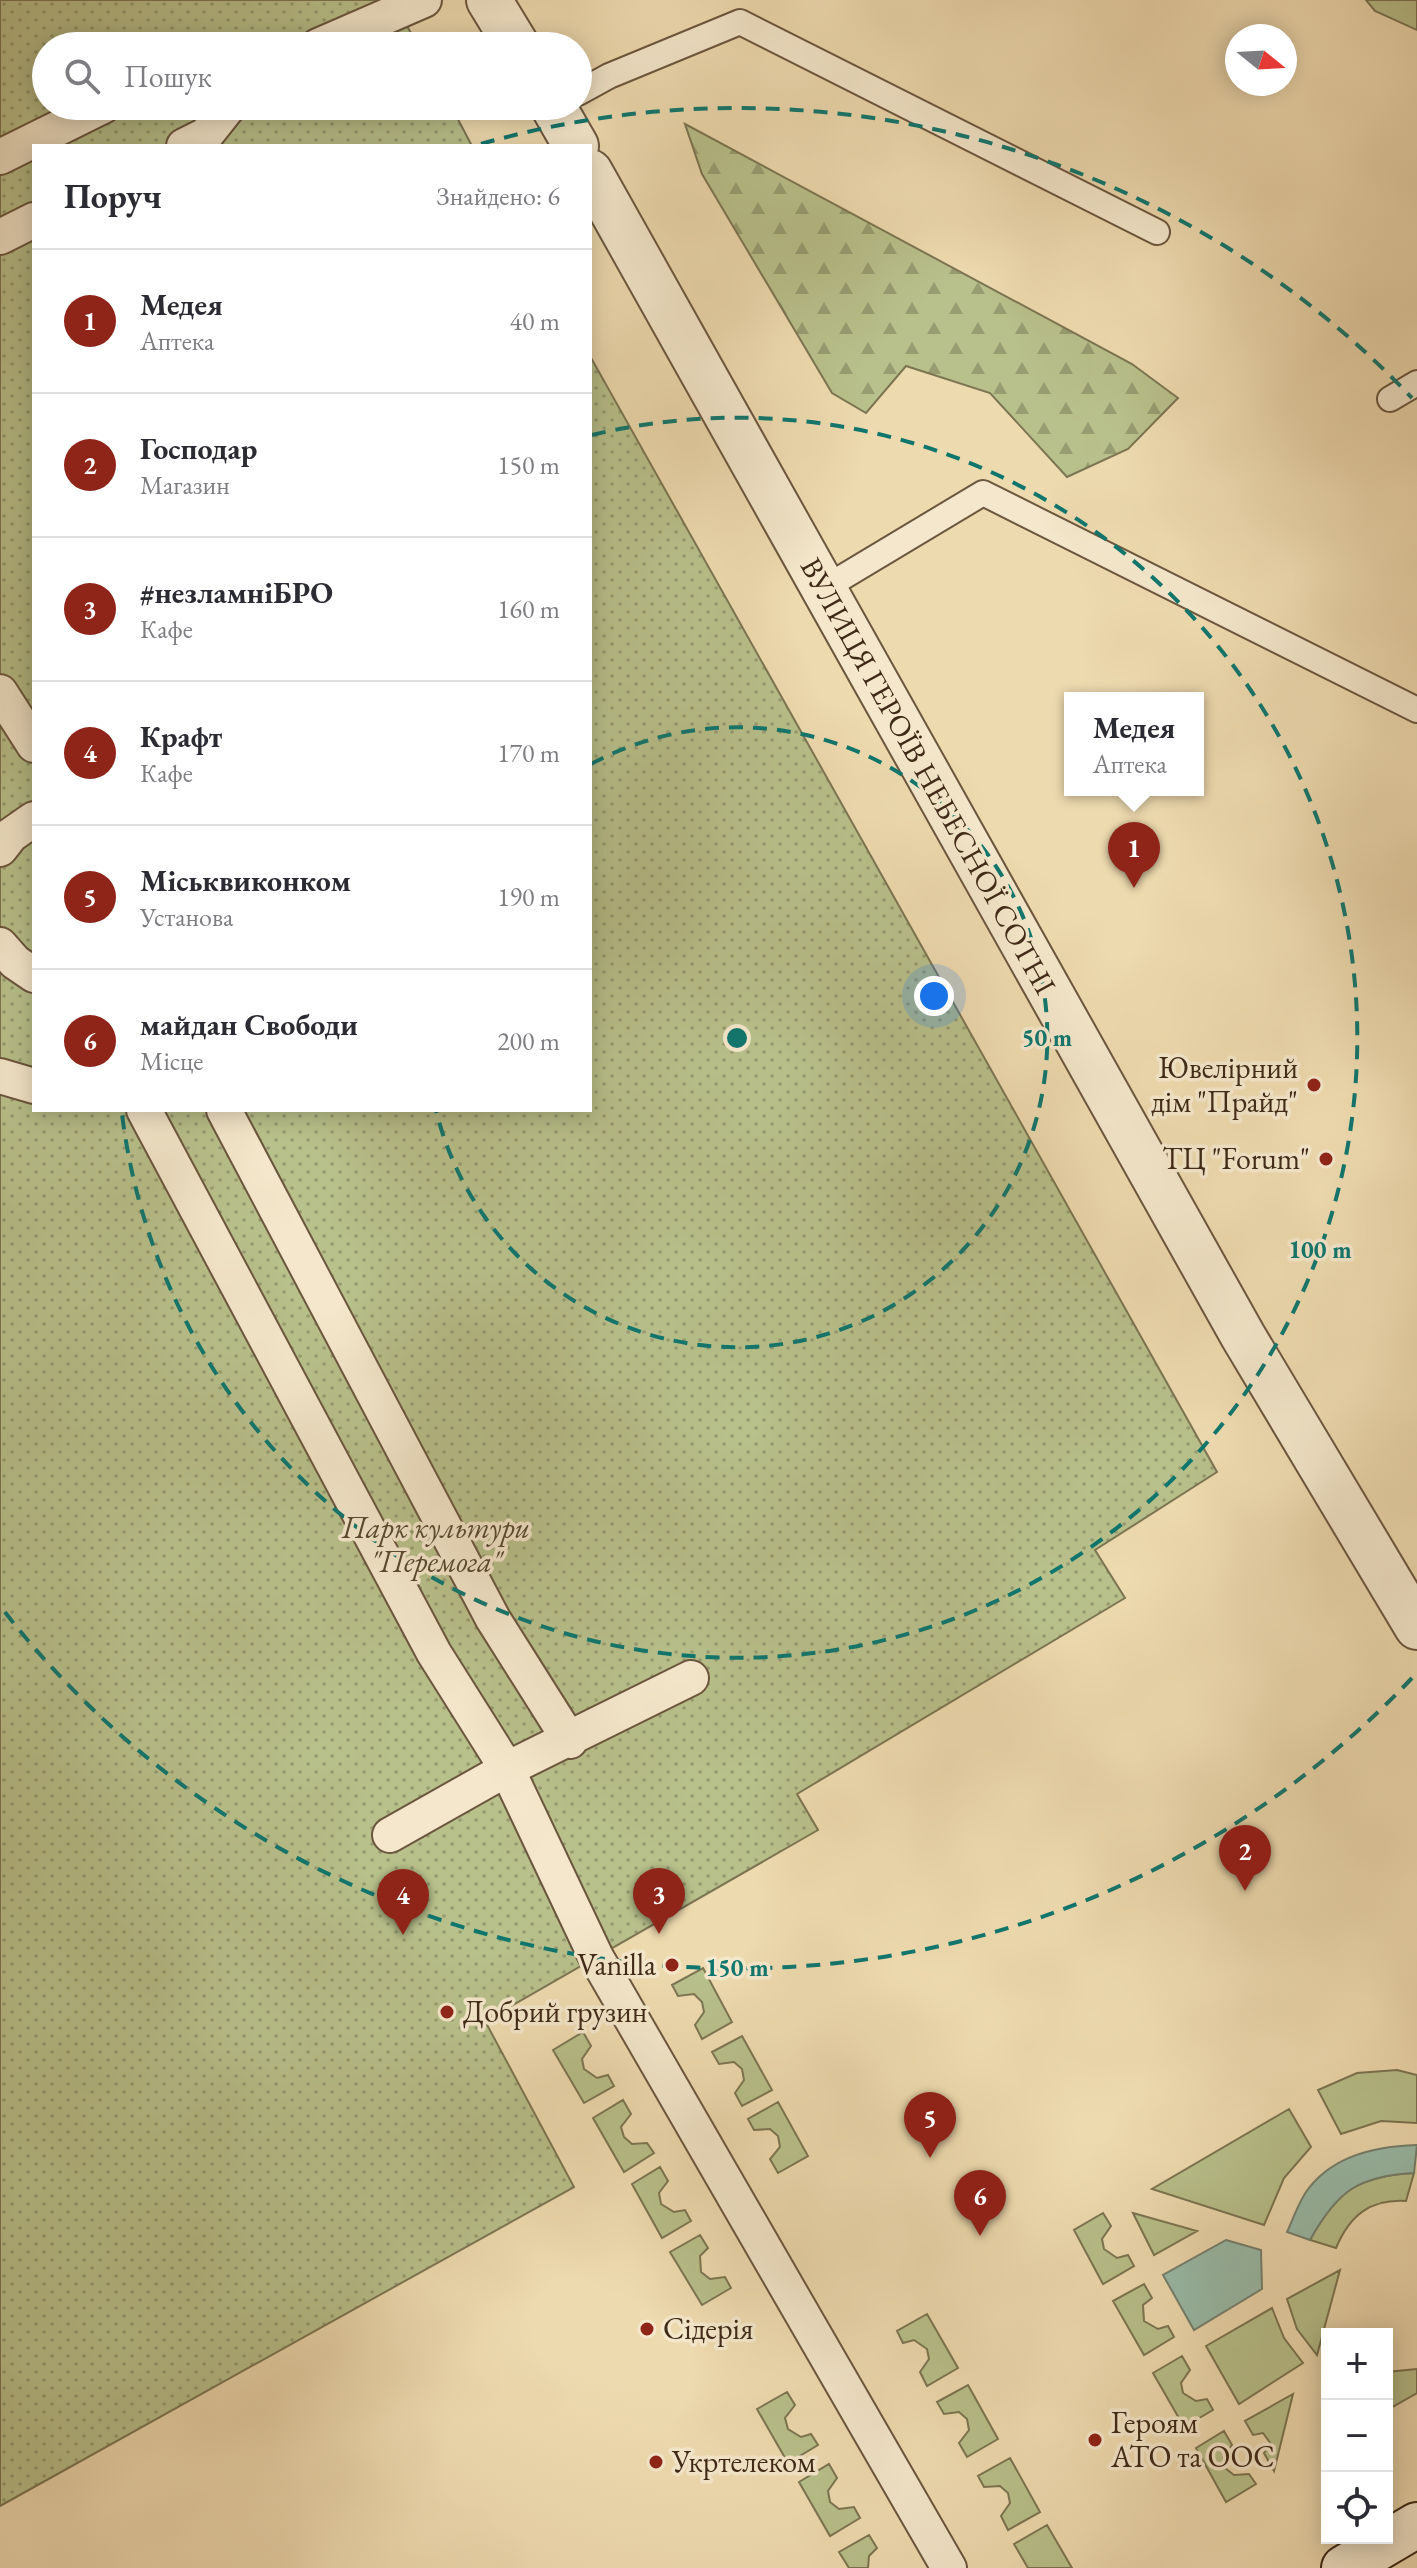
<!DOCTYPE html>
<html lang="uk">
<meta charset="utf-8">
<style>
body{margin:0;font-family:"EB Garamond",serif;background:#f2f2f3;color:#2b2b33}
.controls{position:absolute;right:24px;bottom:24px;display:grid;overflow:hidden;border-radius:0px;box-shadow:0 4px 20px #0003}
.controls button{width:72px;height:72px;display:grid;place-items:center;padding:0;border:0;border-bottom:2px solid #e1e1e2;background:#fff;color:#2b2b33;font:40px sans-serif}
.compass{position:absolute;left:1225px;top:24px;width:72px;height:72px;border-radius:50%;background:#fff;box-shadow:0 4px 20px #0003;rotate:108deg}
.you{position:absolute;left:934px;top:996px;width:28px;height:28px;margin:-20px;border:6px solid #fff;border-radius:50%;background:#1a73e8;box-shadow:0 0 0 12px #1a73e833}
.badge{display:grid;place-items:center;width:52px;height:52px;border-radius:50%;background:#8f2418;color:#fff;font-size:26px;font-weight:700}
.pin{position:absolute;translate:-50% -66px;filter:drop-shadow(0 2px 4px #0008)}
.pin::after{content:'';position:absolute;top:42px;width:28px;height:24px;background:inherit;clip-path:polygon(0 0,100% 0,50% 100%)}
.popup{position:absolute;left:1064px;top:692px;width:140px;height:104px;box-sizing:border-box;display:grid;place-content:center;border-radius:0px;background:#fff;filter:drop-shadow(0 2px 6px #0005);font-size:26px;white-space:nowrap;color:#7c7c81}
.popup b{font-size:30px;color:#2b2b33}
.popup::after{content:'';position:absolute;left:50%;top:100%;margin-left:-16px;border:16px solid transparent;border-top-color:#fff}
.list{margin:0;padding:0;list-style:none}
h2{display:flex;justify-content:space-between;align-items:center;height:104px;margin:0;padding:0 32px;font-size:34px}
h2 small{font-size:26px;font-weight:400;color:#7c7c81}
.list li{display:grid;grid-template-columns:52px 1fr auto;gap:24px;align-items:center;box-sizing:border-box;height:144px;padding:0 32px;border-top:2px solid #e1e1e2}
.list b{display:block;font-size:30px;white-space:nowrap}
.list p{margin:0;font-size:26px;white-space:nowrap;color:#7c7c81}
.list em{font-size:26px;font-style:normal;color:#7c7c81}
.icon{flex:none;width:44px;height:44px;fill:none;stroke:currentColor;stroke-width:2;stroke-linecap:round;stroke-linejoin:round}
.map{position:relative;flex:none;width:1417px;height:2568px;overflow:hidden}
.search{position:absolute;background:#fff;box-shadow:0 4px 20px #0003;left:32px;top:32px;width:560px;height:88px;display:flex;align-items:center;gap:20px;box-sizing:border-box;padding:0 28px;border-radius:44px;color:#7c7c81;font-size:30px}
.panel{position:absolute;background:#fff;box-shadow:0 4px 20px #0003;left:32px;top:144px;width:560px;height:968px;border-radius:0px}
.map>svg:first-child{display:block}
</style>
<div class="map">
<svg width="1417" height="2568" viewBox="0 0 1417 2568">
<defs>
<pattern id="forest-firs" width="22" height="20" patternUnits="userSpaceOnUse" patternTransform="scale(2)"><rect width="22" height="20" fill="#b8c08b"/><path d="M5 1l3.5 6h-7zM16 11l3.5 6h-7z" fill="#979c71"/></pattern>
<pattern id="park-dots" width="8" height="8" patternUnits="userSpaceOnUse" patternTransform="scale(2)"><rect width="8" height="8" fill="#b8c08b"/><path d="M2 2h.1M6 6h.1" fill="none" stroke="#979c71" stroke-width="1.8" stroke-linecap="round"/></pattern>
</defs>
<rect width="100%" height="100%" fill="#eedaaf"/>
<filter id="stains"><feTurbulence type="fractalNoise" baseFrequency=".0025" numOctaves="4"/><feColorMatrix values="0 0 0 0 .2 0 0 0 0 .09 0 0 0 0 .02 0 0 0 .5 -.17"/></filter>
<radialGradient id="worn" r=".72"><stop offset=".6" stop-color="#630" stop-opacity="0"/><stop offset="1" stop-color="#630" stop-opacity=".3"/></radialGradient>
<path fill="#b8c08b" stroke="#7c7552" stroke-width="2" d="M 1366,0 L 1417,0 L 1417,30 L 1375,11 Z
M 703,1968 L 732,2022 L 702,2039 L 695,2025 L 704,2012 L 702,2002 L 694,1994 L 678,1996 L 672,1985 Z
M 583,2032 L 591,2046 L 582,2059 L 584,2069 L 597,2078 L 608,2075 L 614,2086 L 584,2103 L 553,2050 Z
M 742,2036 L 772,2090 L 742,2106 L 735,2093 L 744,2080 L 742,2069 L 734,2062 L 719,2064 L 712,2052 Z
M 1397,2070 L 1417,2075 L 1417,2123 L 1381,2121 L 1341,2134 L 1318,2090 L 1357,2073 Z
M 623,2100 L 631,2114 L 621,2127 L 624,2137 L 632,2144 L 647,2143 L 654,2153 L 624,2172 L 593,2118 Z
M 778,2102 L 808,2156 L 778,2173 L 770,2159 L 780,2147 L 778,2136 L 770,2129 L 754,2130 L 748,2119 Z
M 1289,2109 L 1311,2147 L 1284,2178 L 1264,2225 L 1152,2189 Z
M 660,2167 L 668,2181 L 659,2193 L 661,2204 L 674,2212 L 685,2210 L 691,2221 L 662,2238 L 632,2184 Z
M 1414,2173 L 1406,2201 C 1370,2199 1350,2215 1336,2248 L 1310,2240 C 1337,2191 1358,2176 1414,2173 Z
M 1103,2213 L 1111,2226 L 1102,2239 L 1104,2249 L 1117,2258 L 1128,2255 L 1134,2266 L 1103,2284 L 1074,2230 Z
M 1133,2213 L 1197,2231 L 1154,2255 Z
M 700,2235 L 708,2248 L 700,2256 L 701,2272 L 710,2279 L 725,2277 L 731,2288 L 702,2305 L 670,2252 Z
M 1340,2270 L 1317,2355 L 1297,2329 L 1287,2299 Z
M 1144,2284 L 1152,2298 L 1143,2305 L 1144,2321 L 1158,2329 L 1168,2326 L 1174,2337 L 1144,2355 L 1113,2301 Z
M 1272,2308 L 1284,2338 L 1303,2363 L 1239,2404 L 1206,2346 Z
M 927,2314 L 958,2368 L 927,2386 L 920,2372 L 929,2359 L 927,2349 L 914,2340 L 903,2343 L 897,2331 Z
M 1182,2356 L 1190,2370 L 1181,2383 L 1183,2393 L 1196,2401 L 1207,2399 L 1213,2410 L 1184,2427 L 1153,2373 Z
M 1417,2369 L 1417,2393 L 1387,2410 L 1387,2372 Z
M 968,2385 L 998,2439 L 967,2457 L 959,2443 L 969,2430 L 967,2419 L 959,2412 L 944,2414 L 937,2402 Z
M 787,2392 L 795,2405 L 785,2418 L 788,2429 L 801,2437 L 811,2434 L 818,2445 L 788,2463 L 757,2409 Z
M 1293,2394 L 1274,2471 L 1264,2453 L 1271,2444 L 1263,2433 L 1253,2435 L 1245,2421 Z
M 1224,2431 L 1232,2445 L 1223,2457 L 1225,2468 L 1234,2475 L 1249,2474 L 1256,2484 L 1226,2502 L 1196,2448 Z
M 1010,2458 L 1040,2512 L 1008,2530 L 1001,2516 L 1010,2503 L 1008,2493 L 1000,2486 L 984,2487 L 978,2476 Z
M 829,2464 L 837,2478 L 828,2491 L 830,2502 L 839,2509 L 854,2507 L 860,2518 L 830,2536 L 799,2482 Z
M 1047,2525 L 1072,2568 L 1028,2568 L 1014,2544 Z
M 869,2535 L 877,2548 L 869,2556 L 868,2568 L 849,2568 L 839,2552 Z"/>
<path fill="url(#forest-firs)" stroke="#7c7552" stroke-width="2" d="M 685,124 L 1132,364 L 1178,398 L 1128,449 L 1067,477 L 990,393 L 906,366 L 866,413 L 832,393 L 702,174 Z"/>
<path fill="url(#park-dots)" stroke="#7c7552" stroke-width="2" d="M 0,0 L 387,0 L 400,13 L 418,46 L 46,46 L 46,106 L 451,106 L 472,146 L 34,146 L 34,1110 L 590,1110 L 590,356 L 1217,1472 L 1095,1550 L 1125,1598 L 797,1794 L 818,1830 L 485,2021 L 574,2187 L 0,2506 Z"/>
<path fill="#99bba9" stroke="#75816f" stroke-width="2" d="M 1417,2145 L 1414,2173 C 1358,2176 1337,2191 1310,2240 L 1287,2232 C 1293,2219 1298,2204 1306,2192 C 1331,2156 1376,2146 1417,2145 Z
M 1226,2240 L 1261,2250 L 1262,2289 L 1194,2330 L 1163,2275 Z"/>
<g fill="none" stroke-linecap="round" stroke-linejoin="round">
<g stroke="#6b563e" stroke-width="28">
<path id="service" d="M 578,93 L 609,76 L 740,22 L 1157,232
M 1390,399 L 1417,383
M 823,589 L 983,493 L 1417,710"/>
</g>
<g stroke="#6b563e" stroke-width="38">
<path id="pedestrian" d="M 318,46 L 424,0
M 184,146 L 206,135 L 229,106
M 0,157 L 103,106
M 0,237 L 34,220
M 0,692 L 34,745
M 0,849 L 11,835 L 34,819
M 0,945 L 15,962 L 34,975
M 0,1076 L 34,1086
M 144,1110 L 434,1653 L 507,1769 L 596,1957 L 949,2568
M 224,1110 L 493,1619 L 570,1741
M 390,1835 L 507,1769 L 691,1678"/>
</g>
<g stroke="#6b563e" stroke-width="48">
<path id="minor" d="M 489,0 L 517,46
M 553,106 L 576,146
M 590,172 L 1243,1336 L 1417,1627"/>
</g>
<g stroke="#3f2a18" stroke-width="48">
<path id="secondary" d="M 1344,2568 L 1417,2525"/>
</g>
<use href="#service" stroke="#f4e7cb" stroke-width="24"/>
<use href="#pedestrian" stroke="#f4e7cb" stroke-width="34"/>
<use href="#minor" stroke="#f4e7cb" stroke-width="44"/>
<use href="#secondary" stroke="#f4e7cb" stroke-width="44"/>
</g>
<g fill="none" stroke="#0f766e" stroke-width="4" stroke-dasharray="14 10">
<path d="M591 764A310 310 0 1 1 436 1110"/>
<path d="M592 435A620 620 0 1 1 122 1114"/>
<path d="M1412 1678A930 930 0 0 1 4 1611M481 144A930 930 0 0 1 1412 398"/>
</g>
<g fill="#8f2418" stroke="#f4e7cb" stroke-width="3">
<circle cx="1314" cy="1085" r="8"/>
<circle cx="1326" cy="1159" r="8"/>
<circle cx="672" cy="1965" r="8"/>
<circle cx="447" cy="2012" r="8"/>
<circle cx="647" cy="2329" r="8"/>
<circle cx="1095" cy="2440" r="8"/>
<circle cx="656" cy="2462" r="8"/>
</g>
<g text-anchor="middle" stroke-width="7" stroke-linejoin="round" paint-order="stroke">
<g font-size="30" fill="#3f2a18" stroke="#f4e7cb">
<text transform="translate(928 776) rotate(61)" y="10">ВУЛИЦЯ ГЕРОЇВ НЕБЕСНОЇ СОТНІ</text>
</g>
<g font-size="30" fill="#3f2a18" stroke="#f4e7cb" text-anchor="start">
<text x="1298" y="1078" text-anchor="end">Ювелірний<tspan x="1298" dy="34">дім "Прайд"</tspan></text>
<text x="1310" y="1169" text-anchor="end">ТЦ "Forum"</text>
<text x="656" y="1975" text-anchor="end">Vanilla</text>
<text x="463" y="2022">Добрий грузин</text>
<text x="663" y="2339">Сідерія</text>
<text x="1111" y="2433">Героям<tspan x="1111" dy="34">АТО та ООС</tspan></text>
<text x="672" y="2472">Укртелеком</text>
</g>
<g font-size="30" font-style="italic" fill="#57482f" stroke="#f4e7cb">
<text x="436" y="1538">Парк культури<tspan x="436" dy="34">"Перемога"</tspan></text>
</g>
</g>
<circle cx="737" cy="1038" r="12" fill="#0f766e" stroke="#f4e7cb" stroke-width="4"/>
<g font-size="24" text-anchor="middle" font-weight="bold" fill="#0f766e" stroke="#f4e7cb" stroke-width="7" stroke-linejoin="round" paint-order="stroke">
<text x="1047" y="1046">50 m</text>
<text x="1320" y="1258">100 m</text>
<text x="737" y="1976">150 m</text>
</g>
<rect width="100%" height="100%" filter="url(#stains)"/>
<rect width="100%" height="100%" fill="url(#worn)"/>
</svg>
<div class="controls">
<button>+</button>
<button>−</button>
<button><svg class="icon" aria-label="locate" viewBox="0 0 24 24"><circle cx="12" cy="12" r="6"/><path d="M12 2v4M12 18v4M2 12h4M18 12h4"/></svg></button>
</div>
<svg class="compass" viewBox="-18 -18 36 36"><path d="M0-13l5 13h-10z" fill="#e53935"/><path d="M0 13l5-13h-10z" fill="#7c7c81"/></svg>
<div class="you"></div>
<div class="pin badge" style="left:1134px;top:888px">1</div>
<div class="popup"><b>Медея</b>Аптека</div>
<div class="pin badge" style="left:1245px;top:1891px">2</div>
<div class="pin badge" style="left:659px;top:1934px">3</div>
<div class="pin badge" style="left:403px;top:1935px">4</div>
<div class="pin badge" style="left:930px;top:2158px">5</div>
<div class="pin badge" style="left:980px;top:2236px">6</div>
<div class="search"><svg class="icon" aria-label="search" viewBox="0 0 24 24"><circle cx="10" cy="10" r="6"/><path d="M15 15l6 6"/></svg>Пошук</div>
<section class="panel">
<h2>Поруч<small>Знайдено: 6</small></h2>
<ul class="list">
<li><span class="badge">1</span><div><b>Медея</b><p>Аптека</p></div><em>40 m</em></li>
<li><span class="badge">2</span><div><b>Господар</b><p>Магазин</p></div><em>150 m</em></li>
<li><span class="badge">3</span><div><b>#незламніБРО</b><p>Кафе</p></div><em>160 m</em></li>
<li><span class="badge">4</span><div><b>Крафт</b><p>Кафе</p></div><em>170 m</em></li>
<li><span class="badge">5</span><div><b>Міськвиконком</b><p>Установа</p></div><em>190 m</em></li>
<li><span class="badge">6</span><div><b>майдан Свободи</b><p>Місце</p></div><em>200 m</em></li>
</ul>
</section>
</div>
